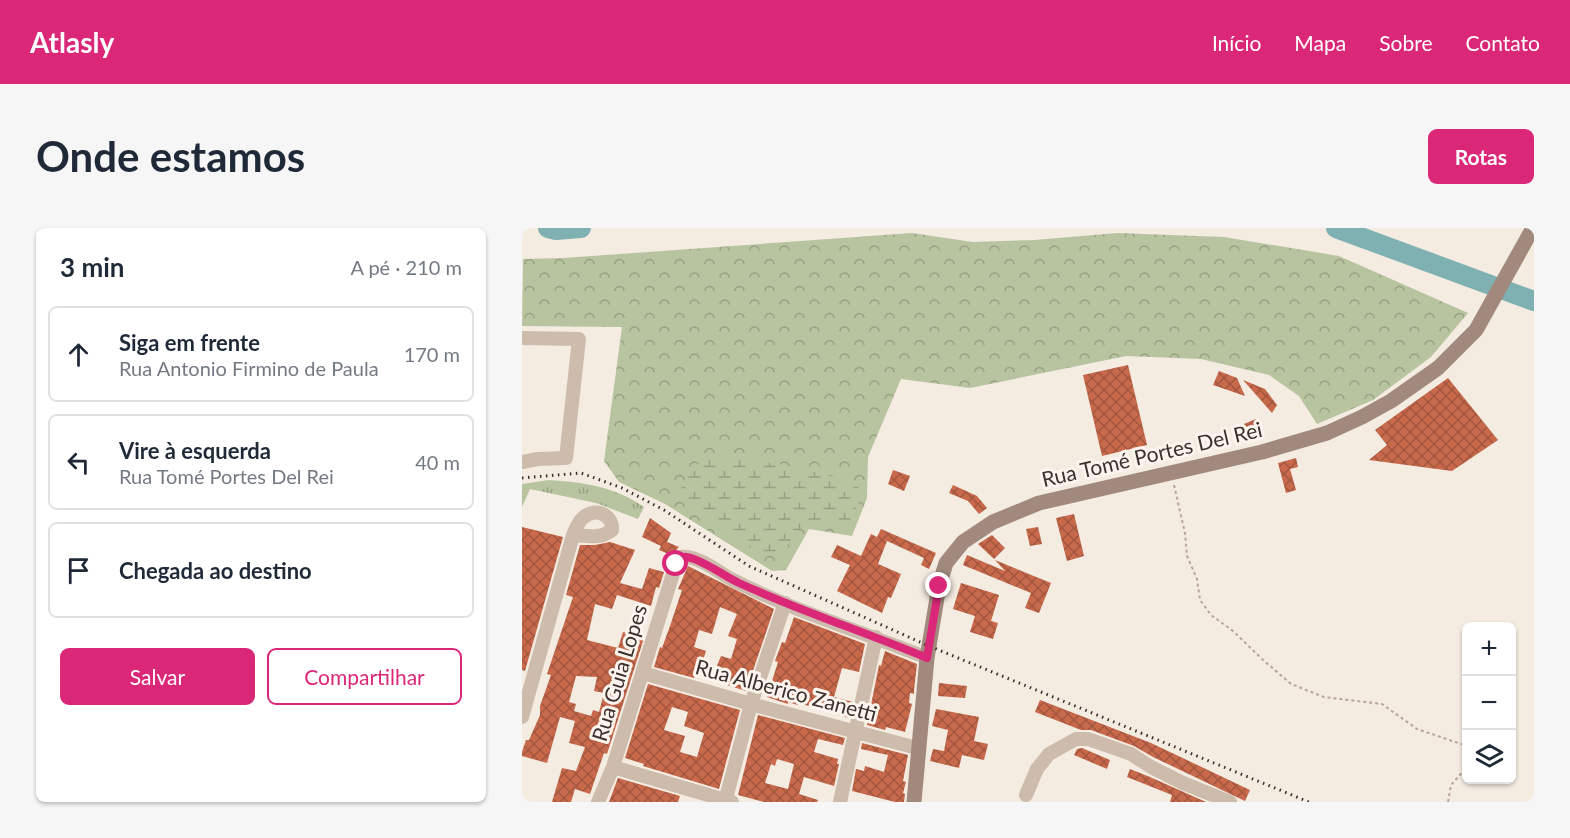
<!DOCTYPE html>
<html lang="pt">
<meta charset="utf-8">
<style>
body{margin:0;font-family:Lato,sans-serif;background:#f6f6f7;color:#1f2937}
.controls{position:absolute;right:18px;bottom:18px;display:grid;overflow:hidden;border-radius:9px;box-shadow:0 2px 4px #0004}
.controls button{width:54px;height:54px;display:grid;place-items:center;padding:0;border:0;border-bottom:2px solid #e0e1e3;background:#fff;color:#1f2937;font:30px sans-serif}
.stop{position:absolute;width:18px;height:18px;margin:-14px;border:4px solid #db2777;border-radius:50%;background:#fff}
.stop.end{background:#db2777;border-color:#fff;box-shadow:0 2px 6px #0008}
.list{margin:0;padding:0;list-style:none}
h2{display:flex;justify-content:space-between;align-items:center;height:78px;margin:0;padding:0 24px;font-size:26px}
h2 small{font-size:20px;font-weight:400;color:#747a83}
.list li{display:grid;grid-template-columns:39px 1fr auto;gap:18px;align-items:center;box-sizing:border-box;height:96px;margin:0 12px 12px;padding:0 12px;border:2px solid #e0e1e3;border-radius:9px}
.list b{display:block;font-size:22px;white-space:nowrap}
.list p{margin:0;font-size:20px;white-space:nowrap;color:#747a83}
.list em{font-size:20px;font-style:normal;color:#747a83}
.actions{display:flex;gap:12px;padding:18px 24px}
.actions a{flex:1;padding:14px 0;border:2px solid #db2777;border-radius:9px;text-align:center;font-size:21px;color:#db2777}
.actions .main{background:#db2777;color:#fff}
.icon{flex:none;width:33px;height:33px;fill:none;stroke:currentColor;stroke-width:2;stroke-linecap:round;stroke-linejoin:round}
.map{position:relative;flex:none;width:1012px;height:574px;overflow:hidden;border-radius:9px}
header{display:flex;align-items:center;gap:36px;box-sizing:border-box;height:84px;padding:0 30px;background:#db2777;color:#fff}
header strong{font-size:28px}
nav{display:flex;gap:33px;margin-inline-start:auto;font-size:21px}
.intro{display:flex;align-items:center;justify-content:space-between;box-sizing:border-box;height:144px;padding:0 36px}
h1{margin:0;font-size:42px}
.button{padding:15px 27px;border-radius:9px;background:#db2777;color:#fff;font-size:21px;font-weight:700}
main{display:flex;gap:36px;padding:0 36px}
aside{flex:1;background:#fff;border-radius:9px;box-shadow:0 2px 4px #0004}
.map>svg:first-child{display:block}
</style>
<header>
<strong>Atlasly</strong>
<nav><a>Início</a><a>Mapa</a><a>Sobre</a><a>Contato</a></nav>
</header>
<div class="intro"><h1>Onde estamos</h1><a class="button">Rotas</a></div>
<main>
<aside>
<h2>3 min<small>A pé · 210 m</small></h2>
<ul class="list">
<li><svg class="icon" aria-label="ahead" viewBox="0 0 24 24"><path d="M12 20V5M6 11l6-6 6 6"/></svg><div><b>Siga em frente</b><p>Rua Antonio Firmino de Paula</p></div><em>170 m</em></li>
<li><svg class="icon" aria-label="left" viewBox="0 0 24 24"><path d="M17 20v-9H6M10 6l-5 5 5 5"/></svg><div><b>Vire à esquerda</b><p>Rua Tomé Portes Del Rei</p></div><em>40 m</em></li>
<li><svg class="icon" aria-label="arrive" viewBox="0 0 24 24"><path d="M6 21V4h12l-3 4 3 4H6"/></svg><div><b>Chegada ao destino</b></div></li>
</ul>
<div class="actions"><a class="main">Salvar</a><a>Compartilhar</a></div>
</aside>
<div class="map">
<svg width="1012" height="574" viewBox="0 0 1012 574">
<defs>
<pattern id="grass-tufts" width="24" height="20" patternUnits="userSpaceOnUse" patternTransform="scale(1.5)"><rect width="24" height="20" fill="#b8c4a0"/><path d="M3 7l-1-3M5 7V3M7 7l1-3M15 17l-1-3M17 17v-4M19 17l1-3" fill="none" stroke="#97a083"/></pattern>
<pattern id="forest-crowns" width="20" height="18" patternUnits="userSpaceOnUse" patternTransform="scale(1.5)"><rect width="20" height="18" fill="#b8c4a0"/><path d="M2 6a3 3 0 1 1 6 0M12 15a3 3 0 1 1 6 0" fill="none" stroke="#97a083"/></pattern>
<pattern id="wetland-marsh" width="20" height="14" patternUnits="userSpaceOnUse" patternTransform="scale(1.5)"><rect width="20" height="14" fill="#b8c4a0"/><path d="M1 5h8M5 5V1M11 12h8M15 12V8" fill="none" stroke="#97a083"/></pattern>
<pattern id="building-cross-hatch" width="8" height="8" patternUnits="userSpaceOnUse" patternTransform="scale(1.5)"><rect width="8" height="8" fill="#c8694b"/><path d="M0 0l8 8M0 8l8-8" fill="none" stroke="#a4573f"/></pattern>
</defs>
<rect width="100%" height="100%" fill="#f4ebe1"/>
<path fill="url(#grass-tufts)" d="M 27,252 C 61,254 94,259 122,279 L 116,291 L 74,275 L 8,261 L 0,279 L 0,256 Z"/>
<path fill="url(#forest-crowns)" d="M 390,5 L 451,14 L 512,12 L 595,5 L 702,9 L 817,28 L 946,85 L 909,129 L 851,172 L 795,196 L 777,168 L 747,147 L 679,131 L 604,128 L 448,160 L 379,151 L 346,229 L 345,270 L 330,308 L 287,301 L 264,342 L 250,343 L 143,276 L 97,254 L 82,233 L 100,99 L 0,98 L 1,31 L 42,30 Z"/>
<path fill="url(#wetland-marsh)" d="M 191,229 C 240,231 288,241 336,256 L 337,274 L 327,294 L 309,290 L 283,296 L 268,315 L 250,328 C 215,311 178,299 158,263 L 167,241 Z"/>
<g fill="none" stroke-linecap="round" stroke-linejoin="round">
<path stroke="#7fb0b2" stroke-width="20" d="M 26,0 L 34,2 L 59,0
M 814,0 L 1012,73"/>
</g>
<path fill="url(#building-cross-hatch)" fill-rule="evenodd" d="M 606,137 L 625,217 L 580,228 L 561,147 Z
M 697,143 L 715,150 L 723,168 L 691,157 Z
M 926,150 L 976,212 L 930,243 L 847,232 L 865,217 L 853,202 Z
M 721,152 L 743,161 L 755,177 L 750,185 Z
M 734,191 L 741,205 L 729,211 L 722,196 Z
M 774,230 L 776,239 L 768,241 L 774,262 L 764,265 L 756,235 Z
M 371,242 L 388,248 L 382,263 L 366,256 Z
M 431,257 L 455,268 L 465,280 L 457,286 L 446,273 L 427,265 Z
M 552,286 L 562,328 L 545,333 L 534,290 Z
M 128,290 L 149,305 L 145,314 L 157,319 L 149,327 L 137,322 L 139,318 L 120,309 Z
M 0,299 L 41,309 L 3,443 L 0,442 Z
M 516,299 L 520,316 L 508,318 L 504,301 Z
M 359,301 L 414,325 L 407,341 L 399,337 L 402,330 L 365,313 L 356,336 L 379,346 L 369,370 L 366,369 L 360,385 L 315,363 L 328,337 L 309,329 L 315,317 L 339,328 L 349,306 L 355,309 Z
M 470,307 L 483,320 L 472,331 L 456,316 Z
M 88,314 L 113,322 L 98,355 L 120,361 L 127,340 L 142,344 L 137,360 L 134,359 L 129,378 L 95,367 L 90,381 L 73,376 L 65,412 L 96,420 L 101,404 L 122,410 L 85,526 L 82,525 L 68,566 L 53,561 L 49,574 L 30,574 L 40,540 L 54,543 L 63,519 L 47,515 L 53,493 L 38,489 L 25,535 L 0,528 L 0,524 L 4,512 L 7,512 L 18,487 L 18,478 L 29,447 L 25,446 L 51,369 L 44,367 L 58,317 L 73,317 ZM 54,448 L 75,449 L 72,463 L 82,465 L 77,484 L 71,482 L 69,488 L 52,483 L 54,476 L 47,474 Z
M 445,327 L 483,343 L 473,332 L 529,355 L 517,385 L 503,380 L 509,365 L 441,337 Z
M 166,338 L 252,381 L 224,463 L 189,452 L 199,428 L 209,431 L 215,411 L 206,408 L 215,386 L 198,379 L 190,406 L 177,402 L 172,419 L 184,423 L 176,448 L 173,448 L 172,450 L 132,439 L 138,419 L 140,420 L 148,398 L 160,362 L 156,361 Z
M 439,355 L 477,367 L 469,393 L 476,395 L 471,411 L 448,404 L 453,388 L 431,381 Z
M 272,389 L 343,416 L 337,444 L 320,440 L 312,469 L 331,474 L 327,490 L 277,475 L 276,477 L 266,474 L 266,476 L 245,469 L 256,434 L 253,433 L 260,414 L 263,415 Z
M 363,423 L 395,436 L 392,462 L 392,466 L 388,465 L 387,475 L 390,476 L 383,504 L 364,499 L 363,502 L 345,497 L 357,437 L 359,438 Z
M 417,455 L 445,458 L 443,470 L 416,468 Z
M 126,456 L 218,482 L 197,561 L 121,538 L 122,536 L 103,530 ZM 150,479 L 166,484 L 162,498 L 182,505 L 175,529 L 158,524 L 163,508 L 142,502 Z
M 518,472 L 629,515 L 728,562 L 723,573 L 631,529 L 612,518 L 569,502 L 559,502 L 513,484 Z
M 414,481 L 457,489 L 452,513 L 466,516 L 462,532 L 440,527 L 437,540 L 408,533 L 411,521 L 422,523 L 426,502 L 410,498 Z
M 236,487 L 323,510 L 321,517 L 296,511 L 292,524 L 316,531 L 315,536 L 317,536 L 312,558 L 282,549 L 277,566 L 296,572 L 295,574 L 242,574 L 216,567 ZM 255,531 L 272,536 L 266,561 L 243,555 L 249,536 L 253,538 Z
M 340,515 L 386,527 L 381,553 L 384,554 L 381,565 L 383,566 L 382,574 L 373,574 L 330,563 L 334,541 L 342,543 L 343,538 L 362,544 L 366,527 L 339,521 Z
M 560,520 L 588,532 L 585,541 L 552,527 L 555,521 Z
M 608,541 L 628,549 L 684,574 L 648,574 L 650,567 L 605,549 Z
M 96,550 L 158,568 L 156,574 L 87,574 Z"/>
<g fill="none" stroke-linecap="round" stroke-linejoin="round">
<path stroke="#b9a596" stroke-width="2" stroke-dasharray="3 3" stroke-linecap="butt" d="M 652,257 L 663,305 L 665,328 L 675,351 L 678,372 L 689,387 L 711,403 L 740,431 L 769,456 L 802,469 L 860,476 L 895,501 L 945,518
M 926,574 L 929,557 L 945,539"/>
<path stroke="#cdbbac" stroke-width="14" d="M 0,110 L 57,111 L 44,230 L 16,231 L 0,234
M 121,445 L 229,476 L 395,520
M 0,489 L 51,307 C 54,301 56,293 62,289 C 74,279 91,287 90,302 C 79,311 66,308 51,307
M 91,539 L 210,574
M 504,567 L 515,541 L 527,526 L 554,511 L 566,511 L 609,526 L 629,539 L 661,555 L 708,574
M 76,574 L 91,539 L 154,336 L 159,329 C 175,327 195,343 209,351 C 269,382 341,404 405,430
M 203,574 L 229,476 L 263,375
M 318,574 L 354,409"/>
<path stroke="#a18a7d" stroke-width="15" d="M 392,574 L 405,430 L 417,358 L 424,335 L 441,314 L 471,294 L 517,275 L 740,224 L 805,205 L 840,189 L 869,173 L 916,140 L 954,102 L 1011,0"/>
<path stroke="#3b302b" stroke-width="3" stroke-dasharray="1.5 4.5" stroke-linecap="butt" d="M 0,250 L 59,245 L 100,260 L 142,282 L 227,338 L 407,418 L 787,574"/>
</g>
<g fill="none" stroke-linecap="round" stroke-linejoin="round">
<path stroke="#db2777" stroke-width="8" d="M 154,336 L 159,329 C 174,327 202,348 217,355 C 278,383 343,404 405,430 L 417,358"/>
</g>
<g text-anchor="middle" stroke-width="6" stroke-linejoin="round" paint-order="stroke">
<g font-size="21" fill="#3b302b" stroke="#fbf5ee">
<text transform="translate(630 227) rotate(-13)" y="7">Rua Tomé Portes Del Rei</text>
<text transform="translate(98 445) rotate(-73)" y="7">Rua Guia Lopes</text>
<text transform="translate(264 463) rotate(15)" y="7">Rua Alberico Zanetti</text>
</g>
</g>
</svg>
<div class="controls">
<button>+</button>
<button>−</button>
<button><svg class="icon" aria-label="layers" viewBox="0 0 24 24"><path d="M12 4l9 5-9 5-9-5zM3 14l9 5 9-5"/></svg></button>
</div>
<div class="stop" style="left:154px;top:336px"></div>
<div class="stop end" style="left:417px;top:358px"></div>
</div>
</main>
